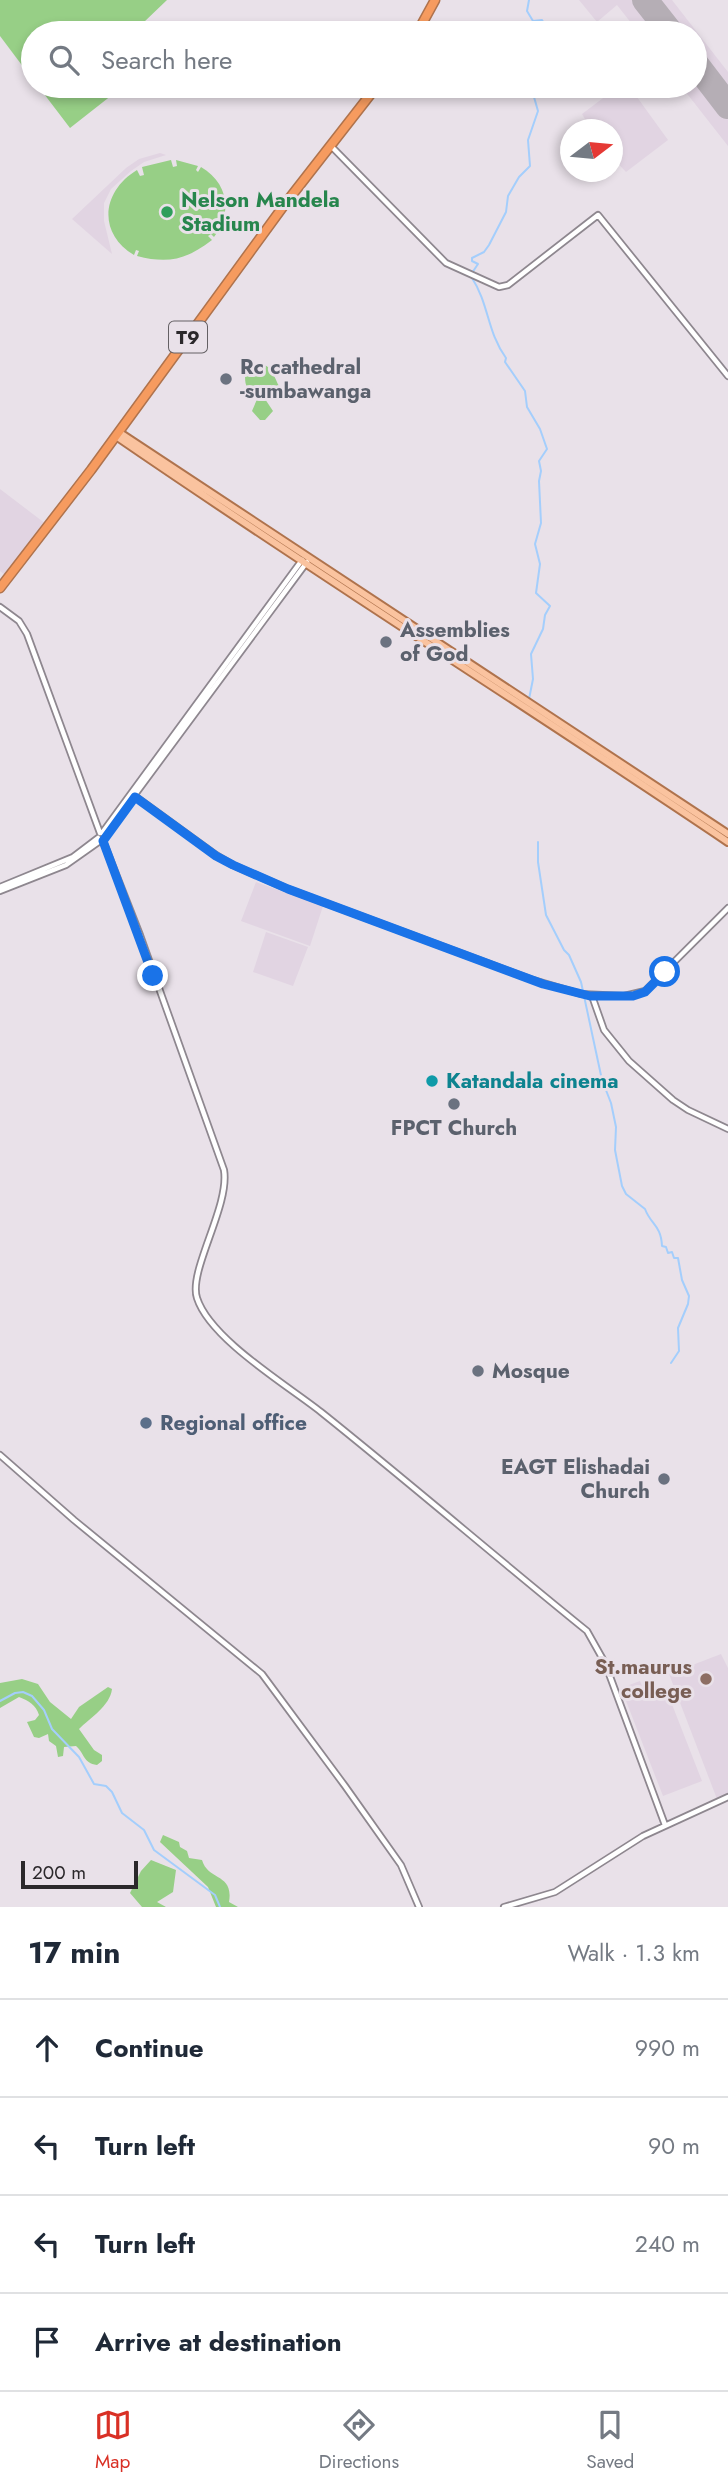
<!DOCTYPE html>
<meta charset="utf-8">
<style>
body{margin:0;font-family:Jost,sans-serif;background:#f2f2f3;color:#1f2937}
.compass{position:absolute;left:560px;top:119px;width:63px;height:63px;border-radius:50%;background:#fff;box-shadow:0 4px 10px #0003;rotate:74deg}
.scale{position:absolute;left:21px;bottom:18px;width:117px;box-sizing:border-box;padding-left:7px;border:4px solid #2b282b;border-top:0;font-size:19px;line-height:24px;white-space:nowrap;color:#2b282b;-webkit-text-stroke:5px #e9e1e9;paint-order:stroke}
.stop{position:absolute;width:21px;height:21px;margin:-16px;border:5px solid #1a73e8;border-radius:50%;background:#fff}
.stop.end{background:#1a73e8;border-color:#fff;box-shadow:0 2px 7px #0008}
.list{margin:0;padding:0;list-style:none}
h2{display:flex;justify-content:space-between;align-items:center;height:91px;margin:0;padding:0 28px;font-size:30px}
h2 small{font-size:23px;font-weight:400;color:#747a83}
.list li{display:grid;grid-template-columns:46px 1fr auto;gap:21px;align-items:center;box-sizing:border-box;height:98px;padding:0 28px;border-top:2px solid #e0e1e3}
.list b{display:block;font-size:26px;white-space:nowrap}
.list em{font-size:23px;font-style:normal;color:#747a83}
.icon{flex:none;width:38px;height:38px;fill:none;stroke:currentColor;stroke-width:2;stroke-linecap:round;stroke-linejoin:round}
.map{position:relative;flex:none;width:728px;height:1907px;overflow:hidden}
.search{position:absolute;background:#fff;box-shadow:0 4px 10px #0003;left:21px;right:21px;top:21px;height:77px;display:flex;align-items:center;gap:18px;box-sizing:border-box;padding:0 24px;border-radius:38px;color:#747a83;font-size:26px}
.sheet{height:483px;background:#fff}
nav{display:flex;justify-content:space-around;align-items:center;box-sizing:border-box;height:98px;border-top:2px solid #e0e1e3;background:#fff;font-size:19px;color:#747a83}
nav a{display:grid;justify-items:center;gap:4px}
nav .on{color:#d93025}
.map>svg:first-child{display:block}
</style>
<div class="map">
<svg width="728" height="1907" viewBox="0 0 728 1907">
<rect width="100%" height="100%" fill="#e9e1e9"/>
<path fill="#e1d4e2" d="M 579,0 L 672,0 L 728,72 L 728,146 L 681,86 L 695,86 L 695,33 L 639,33 L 617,5 L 597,22 Z
M 619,86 L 629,86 L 668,140 L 626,172 L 613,158 L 612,130 L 591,129 L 582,114 Z
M 160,153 L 166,155 L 144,162 L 131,171 L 111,189 L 104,203 L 104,221 L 112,254 L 72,219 L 126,168 L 139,159 Z
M 0,489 L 46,524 L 6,576 L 0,571 Z
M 256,882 L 323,906 L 310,946 L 241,921 Z
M 266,932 L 308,947 L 293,986 L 253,972 Z
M 721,1654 L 728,1668 L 728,1795 L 717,1799 L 669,1674 Z
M 640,1681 L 646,1696 L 666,1689 L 702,1781 L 663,1796 L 621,1688 Z"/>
<path fill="#97cf86" d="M 0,0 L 167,0 L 143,23 L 141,28 L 145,33 L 33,33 L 33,80 L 0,36 Z
M 38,86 L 116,86 L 109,92 L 112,95 L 70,128 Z
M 171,160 L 173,167 L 177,166 L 176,160 L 198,166 L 196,170 L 198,172 L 201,167 C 228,183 233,212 214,237 L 211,234 L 208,236 L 212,240 C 186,260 168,264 137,256 L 139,251 L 136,250 L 134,255 C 97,233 102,191 137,170 L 140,176 L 144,175 L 142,167 Z
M 255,364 C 271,363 272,372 279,386 L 274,396 L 270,394 L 265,399 L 273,411 L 265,420 L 260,420 L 252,411 L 258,397 C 244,390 244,381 246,367 Z
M 22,1679 L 38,1684 L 50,1702 L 71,1719 L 79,1707 L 108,1687 L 112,1689 C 110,1706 90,1718 79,1729 L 94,1750 L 102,1755 L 102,1761 L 97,1765 C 83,1763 85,1754 76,1746 L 64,1747 L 63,1756 L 58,1757 L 56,1746 L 49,1741 L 48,1734 L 39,1738 L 34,1737 L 27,1722 L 35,1720 L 39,1715 C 36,1705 29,1701 19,1697 L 0,1708 L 0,1683 Z
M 163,1835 L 179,1842 L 180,1847 L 187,1851 L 189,1858 L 202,1860 C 208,1881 234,1873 229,1902 L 238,1907 L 216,1907 L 208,1887 L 160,1842 Z
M 151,1860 L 176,1870 L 173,1892 L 157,1902 L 166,1907 L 142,1907 L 130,1893 L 141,1871 Z"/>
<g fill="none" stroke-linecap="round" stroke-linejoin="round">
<path stroke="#a4cefc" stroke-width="2" d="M 529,0 L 527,11 L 533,21 L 542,20 L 546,27 L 544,33
M 472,273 L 478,264 L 472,261 L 472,258 L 484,252 L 489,245 L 506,212 L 508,196 L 519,177 L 530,166 L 528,140 L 538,111 L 534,97 L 538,86
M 472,278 C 489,304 487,332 506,358 L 505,362 L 525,391 L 527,407 L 540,429 L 547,449 L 539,461 L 541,471 L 539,481 L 541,523 L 535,544 L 540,564 L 536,593 L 550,606 L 545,615 L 543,629 L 531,654 L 533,679 L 529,699
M 538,842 L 538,862 L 546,915 L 564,950 L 569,955 L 581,982 L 602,1080 L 611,1103 L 616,1127 L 615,1150 L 622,1186 L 626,1194 L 645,1209 C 651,1225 661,1225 662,1246 L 666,1247 L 668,1253 L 672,1252 L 674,1258 L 678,1258 L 682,1280 L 689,1296 L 688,1304 L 678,1328 L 679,1351 L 671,1363
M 0,1701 L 15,1693 L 23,1692 L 32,1696 L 44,1710 L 52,1729 L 79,1757 L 94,1784 L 106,1786 L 112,1792 L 122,1813 L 144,1830 L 154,1850 L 215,1895 L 220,1907"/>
<path stroke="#b5aeb5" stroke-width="26" d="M 645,0 L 671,33
M 695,63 L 728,106"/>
<g stroke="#8e878f" stroke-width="8">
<path id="minor" d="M 330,145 L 446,263 L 499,287 L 508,285 L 598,215 L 728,376
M 0,607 L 19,621 L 27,634 L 100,833
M 132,794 L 216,855 L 233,865 L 288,889 L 530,979 L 581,994 L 624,996 L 645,991 L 728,908
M 102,833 L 302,560
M 105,835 L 307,562
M 103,841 L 140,935 L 224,1170 C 230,1206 188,1271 197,1298 C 210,1339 287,1385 321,1412 C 411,1484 498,1559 587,1631 L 605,1663 L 665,1825
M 0,887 L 73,857 L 98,838
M 0,891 L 66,865 L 100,841
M 592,996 L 604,1030 L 629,1061 L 673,1100 L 688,1110 L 728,1129
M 0,1455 L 74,1520 L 262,1674 L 345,1786 L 401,1865 L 419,1907
M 504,1907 L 555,1892 L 643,1836 L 728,1797"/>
</g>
<g stroke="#af734d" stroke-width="10">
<path id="major" d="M 123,435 L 728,834
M 116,436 C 318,575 525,705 728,842"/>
</g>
<g stroke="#af734d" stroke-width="11">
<path id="highway" d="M 417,33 L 435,0
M 0,588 L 91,470 L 285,204 L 377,86"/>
</g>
<use href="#minor" stroke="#fff" stroke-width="4.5"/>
<use href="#major" stroke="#fac39f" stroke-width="6"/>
<use href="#highway" stroke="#f69b5f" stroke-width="8"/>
</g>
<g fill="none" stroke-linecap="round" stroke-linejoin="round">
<path stroke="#1a73e8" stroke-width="9" d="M 153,976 L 103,841 L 135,797 L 216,856 L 233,865 L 288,889 L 543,984 L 590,996 L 633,996 L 645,992 L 665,972"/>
</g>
<circle fill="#2e9e5b" stroke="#e9e1e9" stroke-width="2.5" cx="167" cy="212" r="7"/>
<g fill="#6b7280" stroke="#e9e1e9" stroke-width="2.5">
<circle cx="226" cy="379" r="7"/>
<circle cx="386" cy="642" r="7"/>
<circle cx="454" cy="1104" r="7"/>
<circle cx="478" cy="1371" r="7"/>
<circle cx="664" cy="1479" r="7"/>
</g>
<circle fill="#0f9aa8" stroke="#e9e1e9" stroke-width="2.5" cx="432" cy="1081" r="7"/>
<circle fill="#5c6f8a" stroke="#e9e1e9" stroke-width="2.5" cx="146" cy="1423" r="7"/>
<circle fill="#8d6e63" stroke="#e9e1e9" stroke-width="2.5" cx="706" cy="1679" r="7"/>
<g text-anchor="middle" stroke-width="6" stroke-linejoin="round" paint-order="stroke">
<rect fill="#e9e1e9" stroke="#646064" stroke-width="2" x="169" y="321.5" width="38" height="31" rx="5"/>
<g font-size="19" font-weight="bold" fill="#2b282b">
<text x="188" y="344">T9</text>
</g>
<g font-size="21" font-weight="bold" fill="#27864d" stroke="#e9e1e9" text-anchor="start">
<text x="181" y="207">Nelson Mandela<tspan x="181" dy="24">Stadium</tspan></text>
</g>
<g font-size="21" font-weight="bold" fill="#5b616d" stroke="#e9e1e9" text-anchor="start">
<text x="240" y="374">Rc cathedral<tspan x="240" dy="24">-sumbawanga</tspan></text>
<text x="400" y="637">Assemblies<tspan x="400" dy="24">of God</tspan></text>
<text x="454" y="1135" text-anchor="middle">FPCT Church</text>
<text x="492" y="1378">Mosque</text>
<text x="650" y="1474" text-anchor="end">EAGT Elishadai<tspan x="650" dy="24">Church</tspan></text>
</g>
<g font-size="21" font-weight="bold" fill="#0d838f" stroke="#e9e1e9" text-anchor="start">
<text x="446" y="1088">Katandala cinema</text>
</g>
<g font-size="21" font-weight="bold" fill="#4e5e75" stroke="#e9e1e9" text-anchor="start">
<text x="160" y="1430">Regional office</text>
</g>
<g font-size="21" font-weight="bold" fill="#785e54" stroke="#e9e1e9" text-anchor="end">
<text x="692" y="1674">St.maurus<tspan x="692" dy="24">college</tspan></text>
</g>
</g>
</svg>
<svg class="compass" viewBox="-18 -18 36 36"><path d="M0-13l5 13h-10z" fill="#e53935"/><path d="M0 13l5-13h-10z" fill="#747a83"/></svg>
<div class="scale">200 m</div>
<div class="stop" style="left:665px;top:972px"></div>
<div class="stop end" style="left:153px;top:976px"></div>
<div class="search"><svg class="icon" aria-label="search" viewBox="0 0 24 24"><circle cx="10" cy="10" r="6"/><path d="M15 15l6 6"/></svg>Search here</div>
</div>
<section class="sheet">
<h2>17 min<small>Walk · 1.3 km</small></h2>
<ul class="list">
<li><svg class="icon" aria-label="ahead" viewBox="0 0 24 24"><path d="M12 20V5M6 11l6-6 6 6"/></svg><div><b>Continue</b></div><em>990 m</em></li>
<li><svg class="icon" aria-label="left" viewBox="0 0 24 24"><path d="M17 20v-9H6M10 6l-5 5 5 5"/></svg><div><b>Turn left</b></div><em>90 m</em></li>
<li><svg class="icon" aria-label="left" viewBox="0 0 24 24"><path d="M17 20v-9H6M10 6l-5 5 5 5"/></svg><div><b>Turn left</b></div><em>240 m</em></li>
<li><svg class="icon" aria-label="arrive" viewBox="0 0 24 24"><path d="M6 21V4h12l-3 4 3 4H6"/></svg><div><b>Arrive at destination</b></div></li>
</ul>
</section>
<nav>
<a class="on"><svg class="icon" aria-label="map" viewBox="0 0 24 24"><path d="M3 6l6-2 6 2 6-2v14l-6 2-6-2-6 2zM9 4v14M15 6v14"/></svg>Map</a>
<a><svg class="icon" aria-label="directions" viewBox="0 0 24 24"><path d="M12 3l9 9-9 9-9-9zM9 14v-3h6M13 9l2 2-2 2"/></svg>Directions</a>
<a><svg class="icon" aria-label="saved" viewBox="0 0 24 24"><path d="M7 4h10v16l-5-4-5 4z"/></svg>Saved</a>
</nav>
